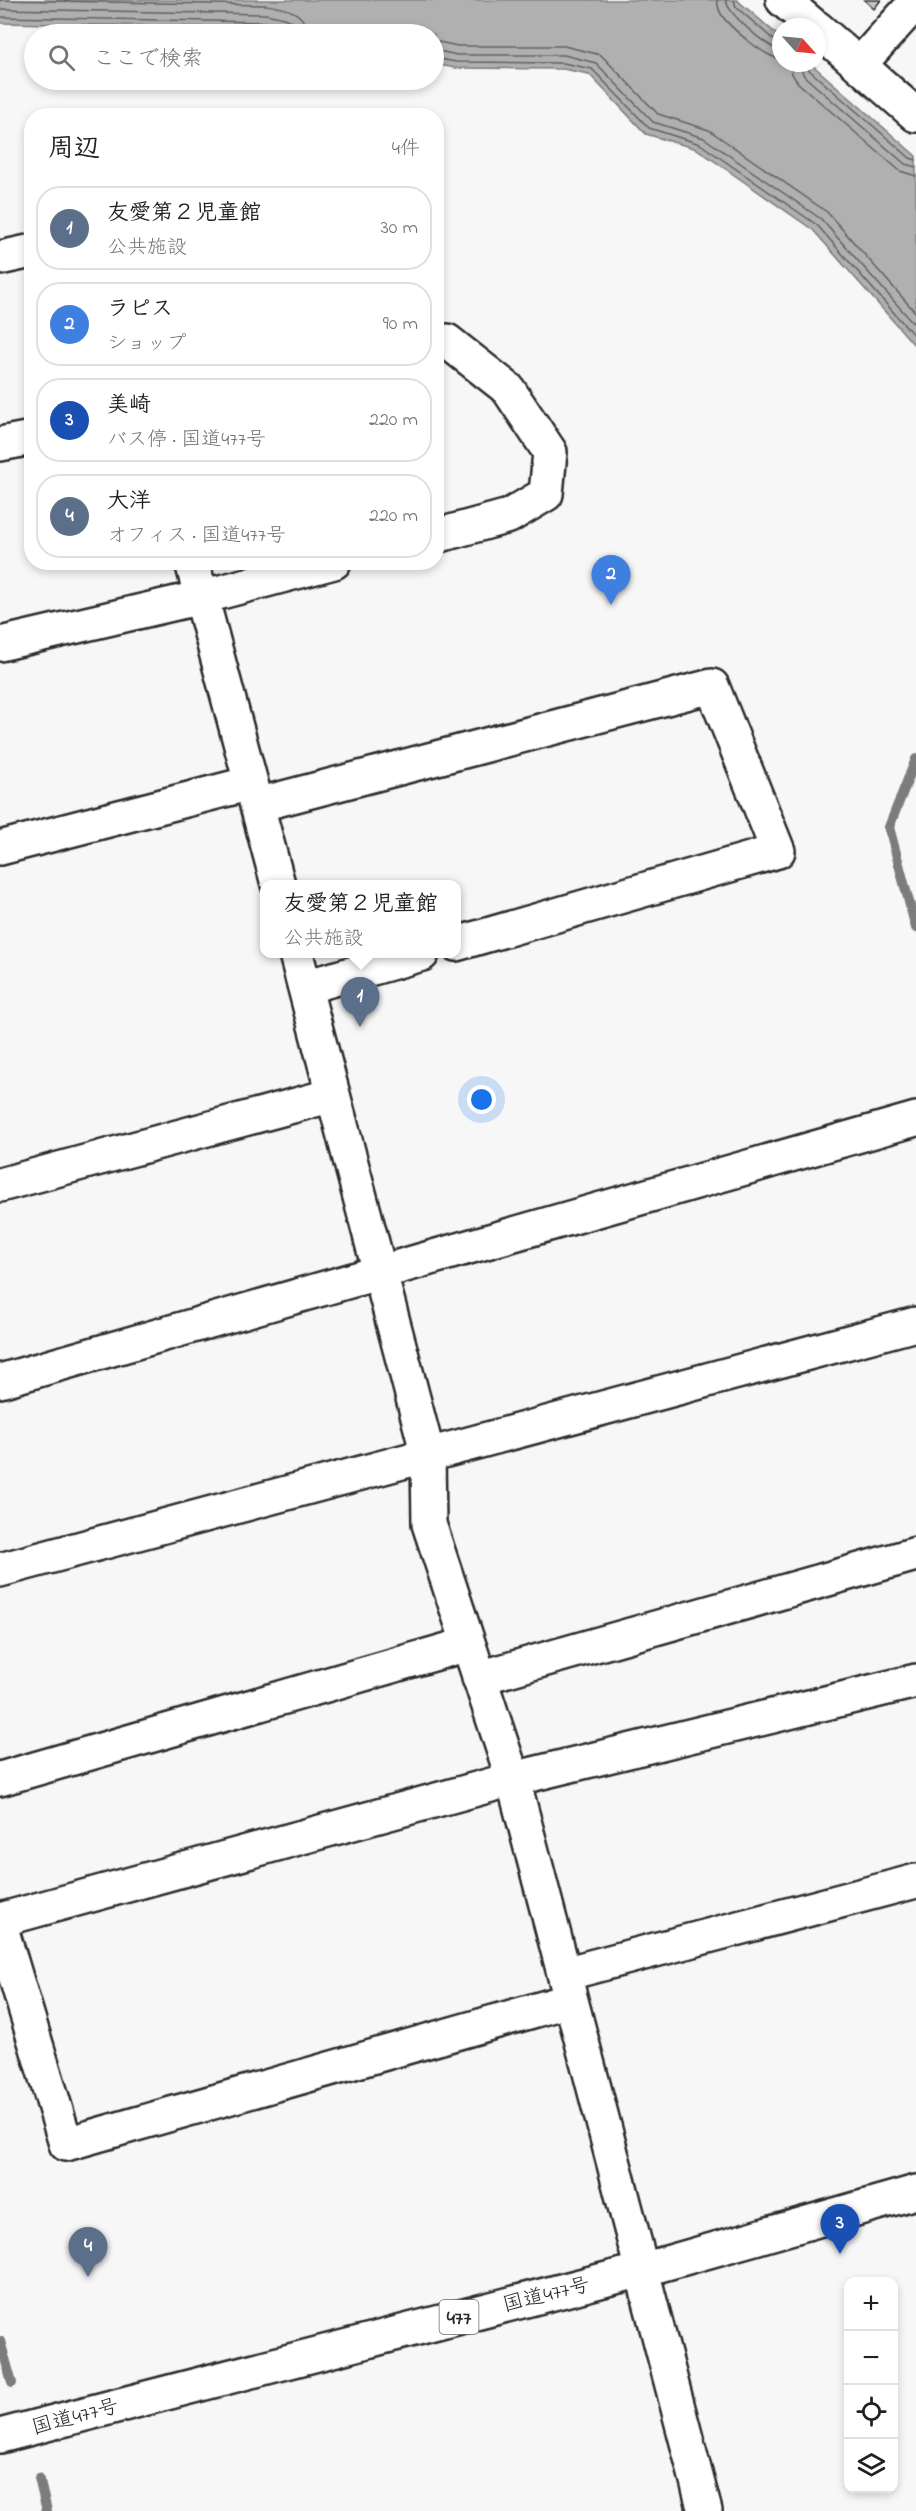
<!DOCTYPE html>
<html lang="ja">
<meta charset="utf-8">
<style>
body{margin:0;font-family:"Indie Flower","Klee One",sans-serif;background:#f6f6f6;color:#202124}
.controls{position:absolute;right:18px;bottom:18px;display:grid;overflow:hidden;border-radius:12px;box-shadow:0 3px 9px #0003}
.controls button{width:54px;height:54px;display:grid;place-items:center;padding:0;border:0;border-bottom:2px solid #e0e0e0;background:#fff;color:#202124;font:30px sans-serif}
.compass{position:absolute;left:772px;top:18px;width:54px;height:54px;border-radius:50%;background:#fff;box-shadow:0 3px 9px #0003;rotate:117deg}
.you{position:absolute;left:482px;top:1100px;width:21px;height:21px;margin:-15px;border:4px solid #fff;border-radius:50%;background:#1a73e8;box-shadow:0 0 0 9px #1a73e833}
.badge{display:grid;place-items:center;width:39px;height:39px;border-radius:50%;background:#1f6fb2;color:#fff;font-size:20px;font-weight:700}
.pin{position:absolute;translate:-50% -50px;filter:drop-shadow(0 2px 3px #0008)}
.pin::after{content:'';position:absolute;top:32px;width:21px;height:18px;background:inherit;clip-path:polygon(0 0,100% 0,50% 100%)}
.popup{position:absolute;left:260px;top:880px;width:201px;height:78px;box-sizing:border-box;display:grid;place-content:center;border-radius:12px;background:#fff;filter:drop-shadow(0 2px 4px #0005);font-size:20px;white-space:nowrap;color:#757577}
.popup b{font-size:22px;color:#202124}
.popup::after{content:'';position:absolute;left:50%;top:100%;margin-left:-12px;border:12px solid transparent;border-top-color:#fff}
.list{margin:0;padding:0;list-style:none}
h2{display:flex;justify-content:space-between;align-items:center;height:78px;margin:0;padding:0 24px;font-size:26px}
h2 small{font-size:20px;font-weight:400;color:#757577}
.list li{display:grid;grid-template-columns:39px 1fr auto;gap:18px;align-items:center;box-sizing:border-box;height:84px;margin:0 12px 12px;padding:0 12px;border:2px solid #e0e0e0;border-radius:24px}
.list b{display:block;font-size:22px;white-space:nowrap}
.list p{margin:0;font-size:20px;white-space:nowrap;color:#757577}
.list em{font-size:20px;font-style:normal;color:#757577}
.icon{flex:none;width:33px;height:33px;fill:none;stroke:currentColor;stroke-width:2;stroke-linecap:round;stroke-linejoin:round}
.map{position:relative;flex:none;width:916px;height:2511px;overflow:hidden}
.search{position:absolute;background:#fff;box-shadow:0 3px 9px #0003;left:24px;top:24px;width:420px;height:66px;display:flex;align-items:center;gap:15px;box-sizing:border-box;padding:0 21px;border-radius:33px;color:#757577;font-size:22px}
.panel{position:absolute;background:#fff;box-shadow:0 3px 9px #0003;left:24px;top:108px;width:420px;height:462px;border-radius:24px}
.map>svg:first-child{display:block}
</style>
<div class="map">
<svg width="916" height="2511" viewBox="0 0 916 2511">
<rect width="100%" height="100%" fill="#f7f7f7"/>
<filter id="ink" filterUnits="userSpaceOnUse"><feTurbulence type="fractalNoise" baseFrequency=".0167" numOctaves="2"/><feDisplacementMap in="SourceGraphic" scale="12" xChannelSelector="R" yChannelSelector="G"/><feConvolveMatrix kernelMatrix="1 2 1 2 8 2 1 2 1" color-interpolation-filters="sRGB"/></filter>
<g filter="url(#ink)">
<path fill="#b0b0b0" stroke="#7b7b7b" stroke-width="1.5" d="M 0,0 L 737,0 L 781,38 L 781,63 L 810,63 L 916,156 L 916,347 L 813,230 L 697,149 L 646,134 L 589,74 L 563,69 L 455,68 L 434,64 L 434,34 L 297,34 L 264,28 L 0,23 Z"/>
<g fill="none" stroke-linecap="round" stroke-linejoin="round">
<path stroke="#606060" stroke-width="1.5" d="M 0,0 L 266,5 C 285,8 306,11 307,34
M 717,0 C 718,5 718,9 721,14 C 729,27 766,58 781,59
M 726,0 C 727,13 768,49 781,50
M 734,0 L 736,7 L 775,41 L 781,42
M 0,9 L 265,14 C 279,17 296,17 298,34
M 0,17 L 265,22 L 286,26 L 290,34
M 434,41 L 458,46 L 564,46 L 601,55 L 658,114 L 709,130 L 827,212 L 916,313
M 434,50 L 457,55 L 564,55 L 596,63 L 653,122 L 704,138 L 821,219 L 916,326
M 434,58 L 456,62 L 563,63 L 592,69 L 649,128 L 700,144 L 817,225 L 916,338
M 790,63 L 792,74 L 798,83 L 900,171 L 916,176
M 799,63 L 804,76 L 905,164 L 916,167
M 806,63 L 809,70 L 910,158 L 916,160"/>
<path stroke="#7b7b7b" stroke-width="10" d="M 916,759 L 889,827 L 916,928
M 0,2341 L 12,2383
M 39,2478 L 47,2511"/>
</g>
<path fill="#c4c4c4" stroke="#2b2b2b" stroke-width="1.5" d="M 864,0 L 881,0 L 874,9 Z"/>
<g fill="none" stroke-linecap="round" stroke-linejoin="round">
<g stroke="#2b2b2b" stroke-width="38">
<path id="minor" d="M 783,0 L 815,27
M 817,28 L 916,115
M 860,64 L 916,2
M 0,258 L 32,251
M 436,344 L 447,341 L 508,389 L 550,452 L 546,494 L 509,516 L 436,536
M 0,444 L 32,438
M 192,562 L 278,884
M 0,644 L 202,597 L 334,562
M 257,805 L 712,686 L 778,851 L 456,944
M 0,848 L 251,783
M 296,954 L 428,1455 L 429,1524 L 513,1779 L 705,2511
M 305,987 L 422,954
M 0,1185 L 333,1095
M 0,1381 L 916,1119
M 0,1570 L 916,1324
M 479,1678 L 916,1554
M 0,1779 L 468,1644
M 0,1920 L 513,1779 L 916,1681
M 0,1925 L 66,2144 L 571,2000
M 564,1974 L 916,1881"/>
</g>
<g stroke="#2b2b2b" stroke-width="38">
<path id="highway" d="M 0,2436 L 642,2270 L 916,2192"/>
</g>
<use href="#minor" stroke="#fff" stroke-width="33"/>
<use href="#highway" stroke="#fff" stroke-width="33"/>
</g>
</g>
<g text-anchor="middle" stroke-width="4.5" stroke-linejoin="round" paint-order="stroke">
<rect fill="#fff" stroke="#6b6b6b" stroke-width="1.5" x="439.5" y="2300" width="39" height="34" rx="4.5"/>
<g font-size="20" font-weight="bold" fill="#2b2b2b">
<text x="459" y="2324">477</text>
</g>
<g font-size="21" fill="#2b2b2b" stroke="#fff">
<text transform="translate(546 2294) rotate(-14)" y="7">国道477号</text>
<text transform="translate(75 2416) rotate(-15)" y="7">国道477号</text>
</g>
</g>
</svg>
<div class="controls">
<button>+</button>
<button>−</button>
<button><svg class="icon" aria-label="locate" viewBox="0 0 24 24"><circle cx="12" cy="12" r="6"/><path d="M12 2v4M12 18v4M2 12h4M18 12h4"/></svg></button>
<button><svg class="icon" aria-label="layers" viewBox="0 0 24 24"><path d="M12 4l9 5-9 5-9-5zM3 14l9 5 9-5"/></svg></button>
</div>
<svg class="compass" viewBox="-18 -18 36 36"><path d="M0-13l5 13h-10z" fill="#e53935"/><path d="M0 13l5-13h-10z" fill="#757577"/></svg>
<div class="you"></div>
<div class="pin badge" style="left:360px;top:1027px;background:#5c6f8a">1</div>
<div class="popup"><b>友愛第２児童館</b>公共施設</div>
<div class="pin badge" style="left:611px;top:605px;background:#3f7fe0">2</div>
<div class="pin badge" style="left:840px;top:2254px;background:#1a4fb4">3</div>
<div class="pin badge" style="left:88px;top:2277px;background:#5c6f8a">4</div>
<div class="search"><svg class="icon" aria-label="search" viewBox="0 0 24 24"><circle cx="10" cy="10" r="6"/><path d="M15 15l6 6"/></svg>ここで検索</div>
<section class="panel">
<h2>周辺<small>4件</small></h2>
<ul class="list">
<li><span class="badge" style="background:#5c6f8a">1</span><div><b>友愛第２児童館</b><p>公共施設</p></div><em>30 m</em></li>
<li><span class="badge" style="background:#3f7fe0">2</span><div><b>ラピス</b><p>ショップ</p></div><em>90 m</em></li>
<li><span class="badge" style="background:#1a4fb4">3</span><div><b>美崎</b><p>バス停 · 国道477号</p></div><em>220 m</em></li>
<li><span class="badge" style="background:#5c6f8a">4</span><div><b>大洋</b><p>オフィス · 国道477号</p></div><em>220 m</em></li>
</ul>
</section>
</div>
